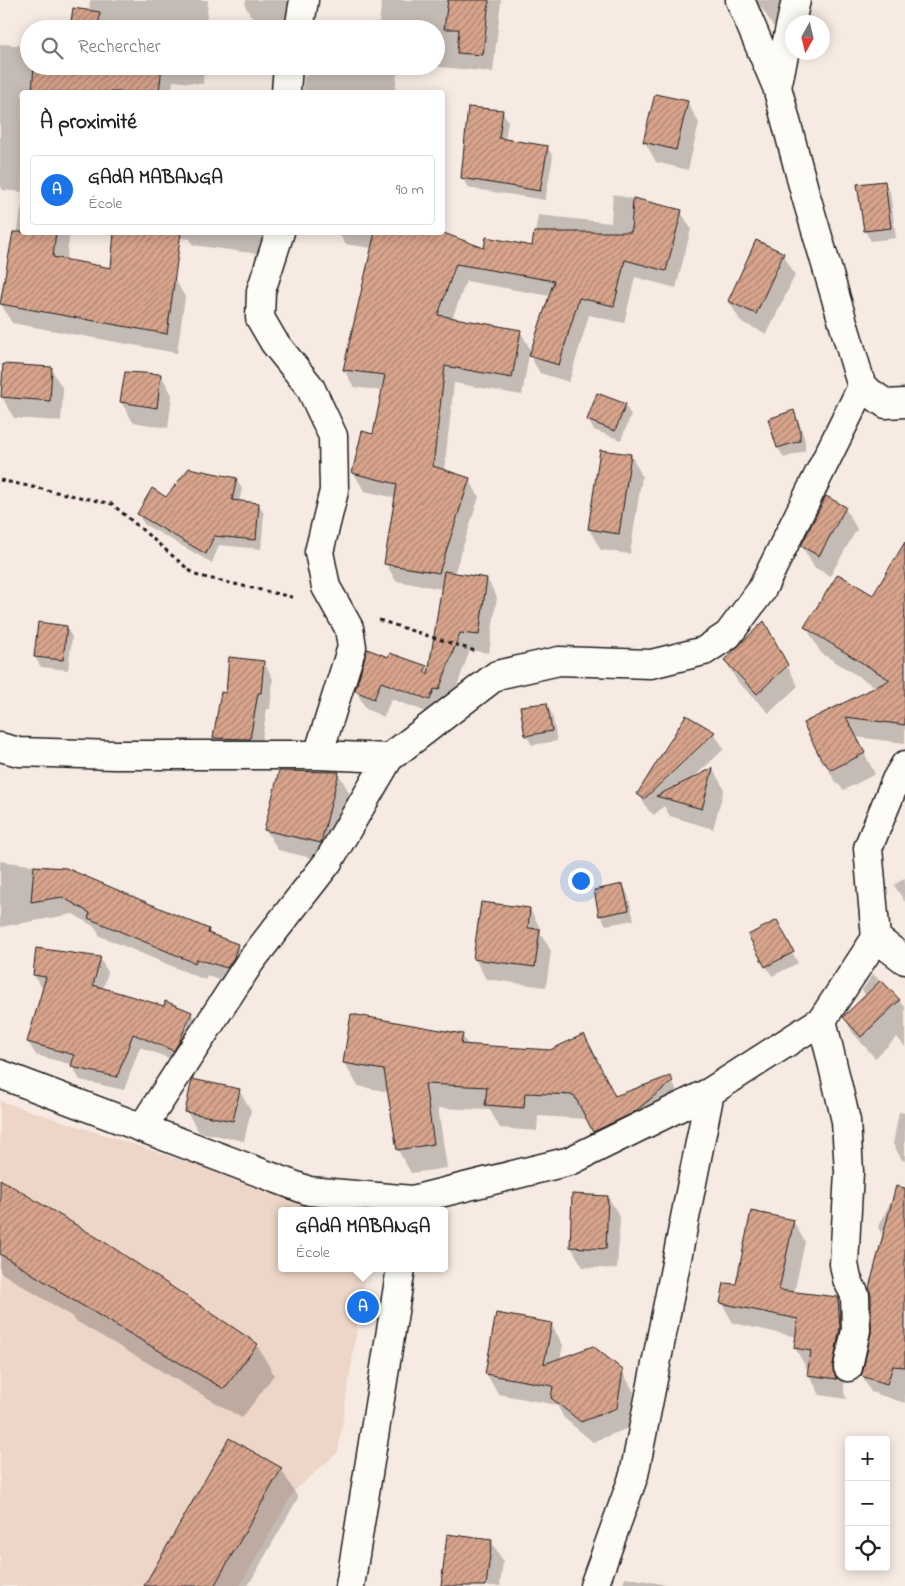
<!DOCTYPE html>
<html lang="fr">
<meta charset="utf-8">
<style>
body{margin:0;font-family:"Indie Flower",sans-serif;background:#f6f6f6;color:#222}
.controls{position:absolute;right:15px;bottom:15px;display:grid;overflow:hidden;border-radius:5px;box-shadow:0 2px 12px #0003}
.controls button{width:45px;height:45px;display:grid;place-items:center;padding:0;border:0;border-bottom:1px solid #e0e0e0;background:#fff;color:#222;font:25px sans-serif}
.compass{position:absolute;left:785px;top:15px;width:45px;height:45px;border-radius:50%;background:#fff;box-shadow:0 2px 12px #0003;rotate:188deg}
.you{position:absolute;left:580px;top:880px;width:18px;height:18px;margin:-12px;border:4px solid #fff;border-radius:50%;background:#1a73e8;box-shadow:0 0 0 8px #1a73e833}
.badge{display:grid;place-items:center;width:32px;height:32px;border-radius:50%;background:#1a73e8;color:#fff;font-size:16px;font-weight:700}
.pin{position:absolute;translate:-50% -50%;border:2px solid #fff;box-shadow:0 1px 5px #0006}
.popup{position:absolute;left:278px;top:1207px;width:170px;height:65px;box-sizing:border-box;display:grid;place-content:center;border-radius:5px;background:#fff;filter:drop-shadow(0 1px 4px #0005);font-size:16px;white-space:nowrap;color:#767676}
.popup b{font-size:19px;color:#222}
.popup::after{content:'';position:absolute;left:50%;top:100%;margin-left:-10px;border:10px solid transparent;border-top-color:#fff}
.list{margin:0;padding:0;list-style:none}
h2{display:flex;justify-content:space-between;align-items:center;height:65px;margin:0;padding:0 20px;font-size:21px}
h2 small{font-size:16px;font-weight:400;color:#767676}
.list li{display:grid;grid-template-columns:32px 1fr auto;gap:15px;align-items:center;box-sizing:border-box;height:70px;margin:0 10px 10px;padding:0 10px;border:1px solid #e0e0e0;border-radius:5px}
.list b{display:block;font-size:19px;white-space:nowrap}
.list p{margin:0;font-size:16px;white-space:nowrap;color:#767676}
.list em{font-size:16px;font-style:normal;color:#767676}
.icon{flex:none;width:28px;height:28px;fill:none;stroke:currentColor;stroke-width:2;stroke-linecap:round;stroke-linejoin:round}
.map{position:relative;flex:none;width:905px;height:1586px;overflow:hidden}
.search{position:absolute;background:#fff;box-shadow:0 2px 12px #0003;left:20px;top:20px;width:425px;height:55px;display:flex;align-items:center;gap:12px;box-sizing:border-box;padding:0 18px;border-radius:28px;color:#767676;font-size:19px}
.panel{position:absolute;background:#fff;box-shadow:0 2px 12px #0003;left:20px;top:90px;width:425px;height:145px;border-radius:5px}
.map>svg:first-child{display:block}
</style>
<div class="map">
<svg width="905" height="1586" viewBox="0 0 905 1586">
<defs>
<pattern id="building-hatch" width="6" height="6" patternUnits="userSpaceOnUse" patternTransform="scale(1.25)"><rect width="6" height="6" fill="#d8a48c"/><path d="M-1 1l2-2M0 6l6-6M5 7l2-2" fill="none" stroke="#ae8572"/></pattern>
</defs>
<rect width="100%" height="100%" fill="#f6eae2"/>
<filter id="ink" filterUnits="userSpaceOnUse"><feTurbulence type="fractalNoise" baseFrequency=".02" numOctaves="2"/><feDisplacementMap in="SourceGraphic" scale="10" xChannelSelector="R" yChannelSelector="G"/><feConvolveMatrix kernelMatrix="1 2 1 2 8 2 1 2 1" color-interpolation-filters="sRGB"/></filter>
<g filter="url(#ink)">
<path fill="#edd5c8" d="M 0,1101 L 338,1211 L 282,1211 L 282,1268 L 366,1268 L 338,1452 L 294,1491 L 240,1586 L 0,1586 Z"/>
<path fill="#0003" fill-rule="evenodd" d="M 90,0 L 208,0 L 206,29 L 71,29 L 89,12 Z
M 246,0 L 296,0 L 289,29 L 255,23 L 245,6 Z
M 382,0 L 501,0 L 493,72 L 428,66 L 436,66 L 436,29 L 378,29 Z
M 754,0 L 797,0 L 790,28 L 773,26 L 762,8 L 757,6 Z
M 317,21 L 369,29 L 316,29 Z
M 0,44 L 29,46 L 29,66 L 204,66 L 203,84 L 173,81 L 171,92 L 22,92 L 22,192 L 3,190 L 0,185 Z
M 308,66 L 398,66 L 395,92 L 303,92 L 304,76 L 307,76 Z
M 687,102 L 699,123 L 688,170 L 656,162 L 645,142 Z
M 502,111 L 508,121 L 505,140 L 547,147 L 553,157 L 545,200 L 468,188 L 462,177 Z
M 884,182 L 890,192 L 896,238 L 871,241 L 865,231 Z
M 613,194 L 681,212 L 691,229 L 676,288 L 635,277 L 624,323 L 589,315 L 569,382 L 540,373 L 529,354 L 522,395 L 454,383 L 444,471 L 469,479 L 479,497 L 454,574 L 487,579 L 497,597 L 489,653 L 470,650 L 449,708 L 441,717 L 391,699 L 384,717 L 366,709 L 356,691 L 389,659 L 426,667 L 429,674 L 442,589 L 396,581 L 386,564 L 396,498 L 364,491 L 354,473 L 374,435 L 383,391 L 354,387 L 344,370 L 373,248 L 345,244 L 338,232 L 437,232 L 485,250 L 533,247 L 538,215 L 611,223 ZM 466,281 L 550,296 L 532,352 L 520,331 L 452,319 Z
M 22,203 L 22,232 L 70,232 L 66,261 L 141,275 L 174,278 L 185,297 L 177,353 L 12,323 L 1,304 L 15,252 Z
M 154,232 L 278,232 L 272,256 L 193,245 L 190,239 L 155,235 Z
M 783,254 L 795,275 L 767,334 L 741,322 L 729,301 Z
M 51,369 L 63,389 L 61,421 L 14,418 L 2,397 Z
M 161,375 L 172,395 L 168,428 L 133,422 L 121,402 Z
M 625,405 L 631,415 L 621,440 L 594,430 L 588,420 Z
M 793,412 L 799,422 L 805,441 L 805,451 L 784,458 L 778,448 Z
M 631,455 L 642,476 L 630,554 L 601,550 L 589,529 Z
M 236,479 L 242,489 L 239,502 L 259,504 L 264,514 L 261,549 L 219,545 L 212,563 L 144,524 L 138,514 L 167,499 Z
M 845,508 L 857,529 L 830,576 L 814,567 L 802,546 Z
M 905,544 L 905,743 L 856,737 L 875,774 L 844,790 L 834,780 L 804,724 L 877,688 L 821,653 L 806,627 L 873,597 Z
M 66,627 L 72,637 L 68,670 L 41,667 L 35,657 Z
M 775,643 L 798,686 L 769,713 L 737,681 L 725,660 Z
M 264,662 L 273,679 L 270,709 L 267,709 L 259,755 L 224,754 L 214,738 L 227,694 Z
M 546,704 L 552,714 L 557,741 L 532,745 L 526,735 Z
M 686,716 L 714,733 L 724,749 L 693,778 L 713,769 L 724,789 L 713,829 L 670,816 L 664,806 L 654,815 L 648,810 L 639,794 Z
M 338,773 L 350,794 L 332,863 L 278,850 L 266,830 Z
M 0,861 L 66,870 L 208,930 L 212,936 L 237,945 L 247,962 L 237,986 L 207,976 L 205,980 L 100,936 L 95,927 L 73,914 L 0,927 Z
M 905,878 L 905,902 L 894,885 Z
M 623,885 L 628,895 L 634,920 L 606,925 L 600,915 Z
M 530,909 L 541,930 L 541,934 L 551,951 L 546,987 L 486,979 L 475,959 Z
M 782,932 L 798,963 L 772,976 L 766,966 Z
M 100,959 L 108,972 L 103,989 L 164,1008 L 191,1013 L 199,1026 L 181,1063 L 140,1047 L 124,1090 L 80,1080 L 73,1067 L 73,1065 L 36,1055 L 28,1042 L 44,988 L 42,988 L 34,975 Z
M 873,974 L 905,1007 L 905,1047 L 897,1037 L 875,1058 L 853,1033 L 844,1017 L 866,996 L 862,990 Z
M 462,1035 L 468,1045 L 550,1052 L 583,1036 L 616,1097 L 669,1077 L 686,1105 L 608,1155 L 587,1119 L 538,1116 L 537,1131 L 500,1128 L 490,1110 L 438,1108 L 447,1168 L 411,1173 L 398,1150 L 389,1092 L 358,1086 L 344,1063 Z
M 239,1090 L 251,1110 L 244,1141 L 199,1132 L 187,1112 Z
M 899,1112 L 905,1113 L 905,1161 L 902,1160 L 893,1144 Z
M 0,1181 L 105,1244 L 257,1345 L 274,1375 L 242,1418 L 74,1320 L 73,1317 L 0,1272 Z
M 608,1197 L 620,1217 L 617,1269 L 583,1267 L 571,1247 Z
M 890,1203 L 905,1210 L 905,1403 L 871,1392 L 862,1376 L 873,1333 L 884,1238 L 878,1227 Z
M 793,1221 L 805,1242 L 794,1293 L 838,1298 L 851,1321 L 851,1350 L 844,1385 L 844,1393 L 847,1399 L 820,1395 L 809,1375 L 809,1369 L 807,1369 L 795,1348 L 797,1337 L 733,1323 L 722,1303 Z
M 551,1324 L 563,1345 L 560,1360 L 622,1371 L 634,1392 L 628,1428 L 593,1442 L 564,1418 L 557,1405 L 498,1394 L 486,1373 Z
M 281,1469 L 298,1498 L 248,1586 L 151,1586 Z
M 491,1541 L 503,1561 L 500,1586 L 442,1586 Z
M 625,1577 L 672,1586 L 623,1586 Z"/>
<path fill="url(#building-hatch)" stroke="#1c1c1c" d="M 448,0 L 489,0 L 483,55 L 457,53 L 459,29 L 444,29 Z
M 73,8 L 100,12 L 98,29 L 70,29 Z
M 34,66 L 162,66 L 159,92 L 32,92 Z
M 655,94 L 688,101 L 676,150 L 643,142 Z
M 468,107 L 503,110 L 499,138 L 548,146 L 540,191 L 461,178 Z
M 885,181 L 891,228 L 864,231 L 857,184 Z
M 633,198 L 682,210 L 666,271 L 625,260 L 614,306 L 579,298 L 559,365 L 529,356 L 554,281 L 456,264 L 438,315 L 521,330 L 512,378 L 445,366 L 433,466 L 470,478 L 439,573 L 384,564 L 397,484 L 352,473 L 362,431 L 373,434 L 385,375 L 343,370 L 375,232 L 441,232 L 484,248 L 486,237 L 532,246 L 534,232 L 631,232 Z
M 13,232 L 56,232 L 53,257 L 111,268 L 114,232 L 181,232 L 167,334 L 0,304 Z
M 756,240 L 784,253 L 756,314 L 728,301 Z
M 3,364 L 52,367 L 50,401 L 1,397 Z
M 125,372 L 161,374 L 157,408 L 120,402 Z
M 597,393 L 626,404 L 615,431 L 587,420 Z
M 794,410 L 800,430 L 800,441 L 777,448 L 768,419 Z
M 600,450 L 631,454 L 619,534 L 588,529 Z
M 189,468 L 237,478 L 232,500 L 259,503 L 256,540 L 214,536 L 206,554 L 137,514 L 152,488 L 166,497 Z
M 826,496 L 846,507 L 819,556 L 801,546 Z
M 905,542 L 905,725 L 846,717 L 865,753 L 831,770 L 821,759 L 803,723 L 890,680 L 804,627 L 838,574 L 873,595 Z
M 444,571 L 487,578 L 479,635 L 460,633 L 439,690 L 434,689 L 430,700 L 381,682 L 374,699 L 355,691 L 367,649 L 388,657 L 390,653 L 427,666 L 424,672 L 428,674 Z
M 764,621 L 788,665 L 757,694 L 724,660 Z
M 38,622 L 67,626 L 63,660 L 34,657 Z
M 229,657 L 264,661 L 261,693 L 258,693 L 250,739 L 213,738 L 221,692 L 226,693 Z
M 547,703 L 552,731 L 525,736 L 520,706 Z
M 686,715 L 715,732 L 644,799 L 637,794 Z
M 713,768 L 702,809 L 656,796 Z
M 279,771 L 339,772 L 321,843 L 264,830 Z
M 34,866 L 66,868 L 209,929 L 208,933 L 238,944 L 233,960 L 227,968 L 197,959 L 195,963 L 88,918 L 90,913 L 62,897 L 31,902 Z
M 623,884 L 629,910 L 599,916 L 594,890 Z
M 481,902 L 530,908 L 528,928 L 540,929 L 535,967 L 473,959 Z
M 777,920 L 794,952 L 765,967 L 748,935 Z
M 36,948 L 101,957 L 93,985 L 164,1006 L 165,1001 L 192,1012 L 180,1040 L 174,1051 L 133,1034 L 117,1077 L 71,1067 L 74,1055 L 27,1042 L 46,977 L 33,975 Z
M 881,980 L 900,1000 L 861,1037 L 843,1017 Z
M 351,1014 L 463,1034 L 461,1044 L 550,1050 L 584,1034 L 615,1096 L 670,1076 L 673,1081 L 633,1113 L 593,1132 L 574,1095 L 525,1093 L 524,1108 L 485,1105 L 487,1087 L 425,1084 L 434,1144 L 397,1150 L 384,1070 L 343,1063 Z
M 192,1079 L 240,1089 L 233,1121 L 185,1112 Z
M 0,1179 L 106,1243 L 258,1344 L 224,1389 L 56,1290 L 57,1289 L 0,1254 Z
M 896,1186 L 905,1188 L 905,1367 L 893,1366 L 887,1384 L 861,1376 L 863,1370 L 871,1333 L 871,1295 L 869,1288 Z
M 572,1194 L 608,1196 L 606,1249 L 570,1247 Z
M 751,1211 L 794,1220 L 779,1290 L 838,1297 L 840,1329 L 833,1364 L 833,1371 L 837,1379 L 807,1375 L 811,1351 L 794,1348 L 798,1319 L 720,1303 L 724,1283 L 736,1284 Z
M 496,1313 L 552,1323 L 544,1364 L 593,1346 L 623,1370 L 617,1408 L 581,1422 L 551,1398 L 553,1386 L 485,1374 Z
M 229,1438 L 282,1468 L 214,1586 L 144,1586 Z
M 447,1534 L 492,1540 L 486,1586 L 441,1586 Z"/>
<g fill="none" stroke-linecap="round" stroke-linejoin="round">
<g stroke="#1c1c1c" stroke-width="31">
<path id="minor" d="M 740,0 L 777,87
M 796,0 L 777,87 L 805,193 L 862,387 L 886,404 L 905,403
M 299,29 L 304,0
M 286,92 L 288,66
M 280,232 L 261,291 L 260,318 L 274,342 L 310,387 L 333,436 L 334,491 L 319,552 L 326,587 L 349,628 L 352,647 L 318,755
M 0,747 L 19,752 L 114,755 L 318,755 L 389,758
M 905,765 L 896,780 L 868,848 L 876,938 L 905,960
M 822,1020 L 846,1121 L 849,1172 L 844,1264 L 847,1279 L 855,1295 L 856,1330 L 848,1367
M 0,1074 L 309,1191 L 412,1200 L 570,1161 L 710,1092 L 822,1020 L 876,938
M 142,1128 L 250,962 L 328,862 L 389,758 L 497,675 L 559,661 L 651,664 L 704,651 L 728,635 L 761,591 L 862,387
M 350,1586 L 401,1268
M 594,1586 L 634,1475 L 710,1092"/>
</g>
<path stroke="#1c1c1c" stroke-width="3" stroke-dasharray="4 4" stroke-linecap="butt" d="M 0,480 L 112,504 L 195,575 L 296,598
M 379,620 L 475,651"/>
<use href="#minor" stroke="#fdfcf7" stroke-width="28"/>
</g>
</g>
</svg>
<div class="controls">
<button>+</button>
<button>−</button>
<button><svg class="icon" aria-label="locate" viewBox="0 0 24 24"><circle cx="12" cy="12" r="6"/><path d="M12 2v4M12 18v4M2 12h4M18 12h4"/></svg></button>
</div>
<svg class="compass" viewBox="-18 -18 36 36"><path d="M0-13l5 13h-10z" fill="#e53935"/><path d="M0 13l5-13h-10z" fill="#767676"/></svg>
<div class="you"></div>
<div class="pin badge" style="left:363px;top:1307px">A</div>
<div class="popup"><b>GAdA MABANGA</b>École</div>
<div class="search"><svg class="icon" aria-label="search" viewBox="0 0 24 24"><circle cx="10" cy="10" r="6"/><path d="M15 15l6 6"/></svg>Rechercher</div>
<section class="panel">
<h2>À proximité<small></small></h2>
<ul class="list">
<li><span class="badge">A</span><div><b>GAdA MABANGA</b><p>École</p></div><em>90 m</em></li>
</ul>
</section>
</div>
